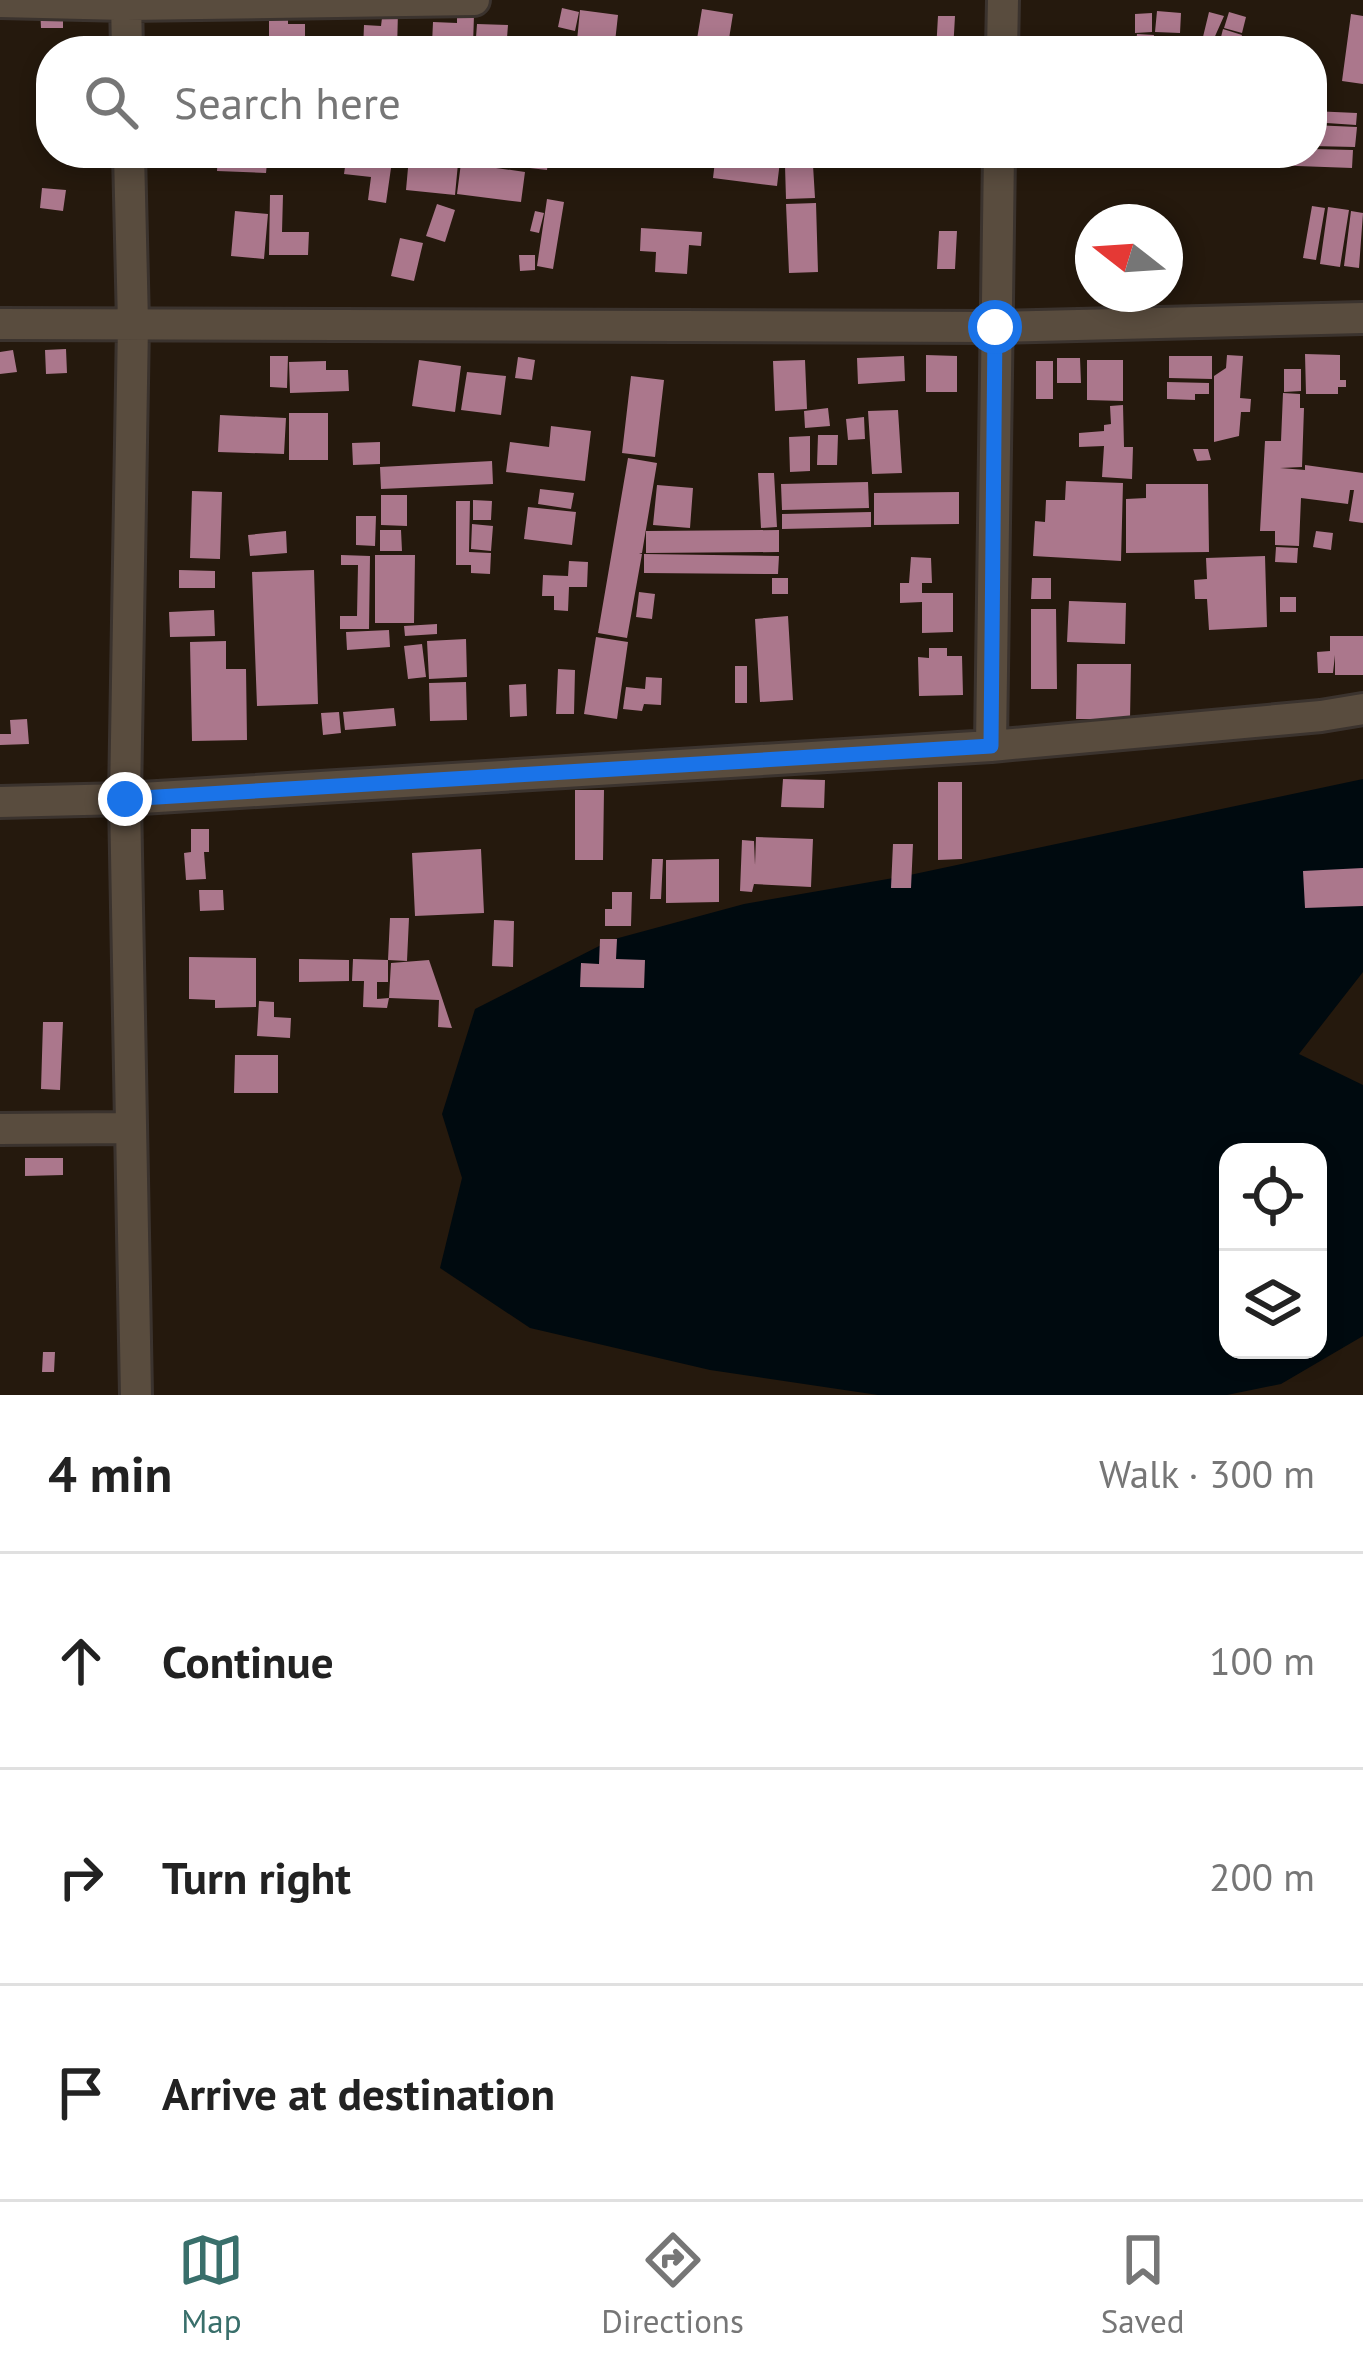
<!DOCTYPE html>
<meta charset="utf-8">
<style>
body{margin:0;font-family:"PT Sans",sans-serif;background:#f2f2f2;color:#222}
.controls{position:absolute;right:36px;bottom:36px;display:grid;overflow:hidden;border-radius:24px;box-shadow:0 6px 18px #0003}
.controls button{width:108px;height:108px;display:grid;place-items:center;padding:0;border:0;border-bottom:3px solid #e0e0e0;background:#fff;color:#222;font:60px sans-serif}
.compass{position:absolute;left:1075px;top:204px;width:108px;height:108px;border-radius:50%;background:#fff;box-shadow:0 6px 18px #0003;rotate:287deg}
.stop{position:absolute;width:36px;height:36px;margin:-27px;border:9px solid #1a73e8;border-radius:50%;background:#fff}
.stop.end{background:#1a73e8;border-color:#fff;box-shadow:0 3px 12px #0008}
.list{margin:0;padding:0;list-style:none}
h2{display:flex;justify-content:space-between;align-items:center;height:156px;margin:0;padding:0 48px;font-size:51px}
h2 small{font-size:39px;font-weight:400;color:#767676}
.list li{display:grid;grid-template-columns:78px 1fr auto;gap:36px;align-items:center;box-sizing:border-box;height:216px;padding:0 48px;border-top:3px solid #e0e0e0}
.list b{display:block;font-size:45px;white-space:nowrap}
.list em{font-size:39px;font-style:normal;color:#767676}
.icon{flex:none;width:66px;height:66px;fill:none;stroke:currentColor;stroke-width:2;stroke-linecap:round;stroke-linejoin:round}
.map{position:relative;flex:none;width:1363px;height:1395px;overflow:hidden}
.search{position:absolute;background:#fff;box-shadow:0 6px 18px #0003;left:36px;right:36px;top:36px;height:132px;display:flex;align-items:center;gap:30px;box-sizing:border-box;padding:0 42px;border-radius:48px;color:#767676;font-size:45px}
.sheet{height:804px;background:#fff}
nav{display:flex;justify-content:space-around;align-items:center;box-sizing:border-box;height:168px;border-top:3px solid #e0e0e0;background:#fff;font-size:33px;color:#767676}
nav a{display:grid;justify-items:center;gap:6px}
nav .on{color:#396f6b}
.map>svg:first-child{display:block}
</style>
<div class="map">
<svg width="1363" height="1395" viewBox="0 0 1363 1395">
<rect width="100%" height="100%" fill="#25190d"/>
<path fill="#000a0f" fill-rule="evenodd" d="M 1363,779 L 1363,972 L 1299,1054 L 1363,1085 L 1363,1336 L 1281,1384 L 1227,1395 L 878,1395 L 710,1370 L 530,1328 L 440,1268 L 462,1178 L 442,1114 L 475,1009 L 611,940 L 744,904 L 905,876 ZM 1228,1152 L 1318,1152 L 1318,1350 L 1228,1350 Z"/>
<path fill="#ab778c" d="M 40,7 L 63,7 L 63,28 L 41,28 Z
M 562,8 L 579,12 L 575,31 L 558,27 Z
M 702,9 L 733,14 L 727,51 L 695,51 Z
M 383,10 L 398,11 L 397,51 L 363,51 L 364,25 L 381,26 Z
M 580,10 L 618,15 L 614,51 L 576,51 Z
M 269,11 L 288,11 L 288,24 L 305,24 L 305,51 L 269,51 Z
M 1157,11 L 1181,13 L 1180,33 L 1155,32 Z
M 1209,12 L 1224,16 L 1212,43 L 1202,41 Z
M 1229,12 L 1246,17 L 1242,33 L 1224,28 Z
M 1152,13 L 1152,32 L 1135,33 L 1135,14 Z
M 457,14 L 474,15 L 473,45 L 432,44 L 433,22 L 457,23 Z
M 1351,14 L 1363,16 L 1363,84 L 1342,81 Z
M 938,16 L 955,16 L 953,51 L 936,51 Z
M 477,24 L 508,25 L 506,51 L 475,51 Z
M 1223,29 L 1242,35 L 1237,51 L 1218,49 Z
M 1137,34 L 1154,35 L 1152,51 L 1135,51 Z
M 1312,111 L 1357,113 L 1356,125 L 1312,122 Z
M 1312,125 L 1357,127 L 1355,147 L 1312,146 Z
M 1312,149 L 1353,150 L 1352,168 L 1240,164 L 1241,153 L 1312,153 Z
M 218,153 L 268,153 L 266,173 L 217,171 Z
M 271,153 L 307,153 L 307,165 L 271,165 Z
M 347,153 L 366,153 L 365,157 L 392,161 L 386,203 L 368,200 L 371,177 L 344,174 Z
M 423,153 L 459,153 L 455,195 L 406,190 L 409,157 L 446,160 Z
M 463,153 L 549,153 L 547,170 L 462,160 Z
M 716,153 L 781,153 L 777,186 L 713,178 Z
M 461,163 L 525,172 L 521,202 L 457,194 Z
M 813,165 L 815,198 L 786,199 L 785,166 Z
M 42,188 L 66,190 L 63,211 L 40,208 Z
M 270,195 L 283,195 L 282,232 L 309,232 L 308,255 L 269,255 Z
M 547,199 L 564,202 L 553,269 L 537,266 Z
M 816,203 L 818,272 L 789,273 L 786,204 Z
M 437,204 L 455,210 L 445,242 L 426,236 Z
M 1312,206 L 1325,208 L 1316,260 L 1303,258 Z
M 1328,207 L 1349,210 L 1340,267 L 1320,264 Z
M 235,211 L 268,214 L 264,259 L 231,256 Z
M 535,211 L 544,213 L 539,233 L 530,231 Z
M 1351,211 L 1363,213 L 1359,268 L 1344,266 Z
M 641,228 L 702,232 L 701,246 L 689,245 L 687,274 L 655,272 L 656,252 L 640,251 Z
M 939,231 L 957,231 L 955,269 L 937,269 Z
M 400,238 L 423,243 L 414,281 L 391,276 Z
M 519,255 L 535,255 L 535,270 L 520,271 Z
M 66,349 L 67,373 L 46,374 L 45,350 Z
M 13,350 L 17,372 L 0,374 L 0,352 Z
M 1305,354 L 1340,355 L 1340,380 L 1346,380 L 1346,387 L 1338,387 L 1338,394 L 1306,394 Z
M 926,355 L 957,356 L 957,392 L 926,392 Z
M 1227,355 L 1243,356 L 1240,398 L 1251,399 L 1250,412 L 1241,412 L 1239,436 L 1214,442 L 1214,376 L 1226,368 Z
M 270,356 L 288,356 L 287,388 L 270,387 Z
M 904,356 L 905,381 L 858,384 L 857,358 Z
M 1169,356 L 1212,356 L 1212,379 L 1169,378 Z
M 518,357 L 535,360 L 532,380 L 515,378 Z
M 1057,358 L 1080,358 L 1081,383 L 1057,383 Z
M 419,360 L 461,366 L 455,412 L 412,406 Z
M 805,360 L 807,409 L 775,411 L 773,361 Z
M 1087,360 L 1123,360 L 1123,401 L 1087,400 Z
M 326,361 L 326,370 L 348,370 L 349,391 L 290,393 L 289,362 Z
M 1036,361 L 1053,361 L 1053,399 L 1036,399 Z
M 1284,369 L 1301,369 L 1301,391 L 1284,392 Z
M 467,372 L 506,376 L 501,415 L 461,410 Z
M 631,376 L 664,380 L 655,457 L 622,453 Z
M 1167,382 L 1209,383 L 1209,394 L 1195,394 L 1195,400 L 1167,399 Z
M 1283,393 L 1300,394 L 1300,408 L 1304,408 L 1302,467 L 1280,468 L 1305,470 L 1305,465 L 1363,473 L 1363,523 L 1349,521 L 1354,490 L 1350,490 L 1348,504 L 1301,498 L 1299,546 L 1275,545 L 1275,531 L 1260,531 L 1265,441 L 1281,441 Z
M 1123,405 L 1124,447 L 1133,447 L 1132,479 L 1102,477 L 1104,446 L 1079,447 L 1079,433 L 1104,431 L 1104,425 L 1111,424 L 1110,406 Z
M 828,408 L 830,426 L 805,428 L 804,411 Z
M 898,410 L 902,473 L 872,474 L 868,411 Z
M 289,413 L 328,413 L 328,460 L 289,460 Z
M 220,415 L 286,418 L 284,454 L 218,452 Z
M 864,417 L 865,439 L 848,440 L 846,419 Z
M 551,426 L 591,431 L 585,481 L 506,472 L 510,442 L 549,447 Z
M 818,435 L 838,435 L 837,465 L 817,465 Z
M 810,436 L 810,471 L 790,472 L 789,437 Z
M 380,442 L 380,464 L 353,465 L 352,443 Z
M 1193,449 L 1208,449 L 1211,460 L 1197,461 Z
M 628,458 L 657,463 L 642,553 L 639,553 L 642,554 L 627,638 L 598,633 Z
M 492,461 L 493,484 L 381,489 L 380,467 Z
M 758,473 L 774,473 L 777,527 L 761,528 Z
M 1066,481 L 1123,483 L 1121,561 L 1033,556 L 1035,521 L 1045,522 L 1046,500 L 1065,500 Z
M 868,482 L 869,508 L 782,510 L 781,484 Z
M 1146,484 L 1208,484 L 1209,552 L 1126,553 L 1126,499 L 1146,498 Z
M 657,485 L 693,488 L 690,528 L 653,525 Z
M 540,489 L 574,493 L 571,509 L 538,504 Z
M 192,491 L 222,492 L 220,559 L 190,558 Z
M 959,492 L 959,524 L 874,525 L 874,493 Z
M 381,495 L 407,495 L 407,526 L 381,525 Z
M 473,500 L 492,501 L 491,520 L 473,520 Z
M 456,501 L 470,501 L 469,552 L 491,553 L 490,574 L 471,573 L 471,565 L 456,565 Z
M 528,507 L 576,512 L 572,545 L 524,539 Z
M 871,512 L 871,527 L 782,529 L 782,514 Z
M 356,516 L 376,516 L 375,546 L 356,545 Z
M 472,524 L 493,526 L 491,551 L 471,549 Z
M 380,530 L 401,530 L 402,551 L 380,551 Z
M 779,530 L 779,552 L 646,553 L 646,531 Z
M 286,531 L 287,553 L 250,556 L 248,535 Z
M 1316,531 L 1333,533 L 1331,550 L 1313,547 Z
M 1276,547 L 1298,548 L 1297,563 L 1275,562 Z
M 644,554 L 779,556 L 778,574 L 644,573 Z
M 341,555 L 370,556 L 369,629 L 340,629 L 340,616 L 357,616 L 358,565 L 341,565 Z
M 375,555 L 415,555 L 414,623 L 375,623 Z
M 1265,556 L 1267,627 L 1209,630 L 1207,599 L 1195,599 L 1194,580 L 1207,579 L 1206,558 Z
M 911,557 L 931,558 L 932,583 L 922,583 L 922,593 L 953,593 L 953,632 L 922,633 L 922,602 L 900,603 L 900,583 L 909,583 Z
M 569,561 L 588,562 L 587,587 L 569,587 L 568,611 L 554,610 L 554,596 L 542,596 L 543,575 L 568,576 Z
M 179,570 L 215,571 L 215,588 L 179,588 Z
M 314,570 L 318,704 L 257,706 L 252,572 Z
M 772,578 L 788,578 L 788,594 L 772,594 Z
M 1032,578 L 1051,578 L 1051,599 L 1031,599 Z
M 639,592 L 655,594 L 652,619 L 636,617 Z
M 1280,597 L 1296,597 L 1296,612 L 1280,612 Z
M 1069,601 L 1126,603 L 1125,644 L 1067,642 Z
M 1031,609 L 1056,609 L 1057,689 L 1031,689 Z
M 214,610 L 215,636 L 170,637 L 169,612 Z
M 788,616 L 793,700 L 760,702 L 755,619 Z
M 437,624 L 437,634 L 405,636 L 404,626 Z
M 389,630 L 390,647 L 347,650 L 346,632 Z
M 1330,636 L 1363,636 L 1363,675 L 1335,675 L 1335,655 L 1333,673 L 1318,673 L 1317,652 L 1330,651 Z
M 596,637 L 628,642 L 617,719 L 584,714 Z
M 466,639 L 467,677 L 429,679 L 427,641 Z
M 226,641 L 226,669 L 246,669 L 247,740 L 192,741 L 190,642 Z
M 422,644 L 426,677 L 408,679 L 404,646 Z
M 929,648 L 947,648 L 947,656 L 962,656 L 963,695 L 919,696 L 918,657 L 929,658 Z
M 1077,664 L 1131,664 L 1130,719 L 1076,719 Z
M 735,666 L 747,666 L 747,703 L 735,703 Z
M 558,669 L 575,670 L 574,714 L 556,714 Z
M 646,677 L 662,678 L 661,705 L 644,704 L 642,711 L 623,709 L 626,687 L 645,689 Z
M 466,682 L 467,720 L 430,721 L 429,683 Z
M 526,684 L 527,716 L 510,717 L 509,685 Z
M 394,708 L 396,726 L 345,730 L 343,712 Z
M 339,712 L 341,733 L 323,735 L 321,713 Z
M 27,719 L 29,744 L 0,745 L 0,734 L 11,734 L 10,720 Z
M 783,779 L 825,780 L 824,808 L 781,807 Z
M 938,782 L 962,782 L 962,859 L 938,860 Z
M 575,790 L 604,790 L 603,860 L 575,860 Z
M 191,829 L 209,829 L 209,852 L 204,852 L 206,879 L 186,880 L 184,853 L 191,852 Z
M 756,837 L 813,839 L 811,887 L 754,884 L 752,892 L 740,891 L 742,840 L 754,841 L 755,865 Z
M 893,844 L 913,844 L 911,888 L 891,888 Z
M 481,849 L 484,913 L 415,916 L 412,853 Z
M 652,859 L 663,859 L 661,899 L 650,899 Z
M 719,859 L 719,902 L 666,903 L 666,860 Z
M 1363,868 L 1363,906 L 1305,908 L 1303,871 Z
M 199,890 L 223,890 L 224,910 L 200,911 Z
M 612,892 L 632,892 L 631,926 L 605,926 L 605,909 L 612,909 Z
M 390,918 L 409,918 L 407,961 L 388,960 L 388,982 L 377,982 L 377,999 L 389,998 L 387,1008 L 363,1007 L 364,981 L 352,981 L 353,959 L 388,960 Z
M 494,920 L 514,921 L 513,967 L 492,966 Z
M 600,939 L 617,939 L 616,959 L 645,960 L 644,988 L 580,987 L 581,963 L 599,964 Z
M 189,957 L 256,958 L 256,1007 L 215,1008 L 215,1000 L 189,999 Z
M 299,959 L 349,960 L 349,981 L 299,982 Z
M 429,960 L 440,992 L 452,1028 L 438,1027 L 439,1000 L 389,998 L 391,963 Z
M 259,1001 L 274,1002 L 274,1017 L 291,1018 L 290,1038 L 257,1036 Z
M 43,1022 L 63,1022 L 60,1090 L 41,1089 Z
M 235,1055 L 278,1055 L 278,1093 L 234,1093 Z
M 25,1158 L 63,1158 L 63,1175 L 25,1176 Z
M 43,1352 L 55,1352 L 54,1372 L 42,1372 Z"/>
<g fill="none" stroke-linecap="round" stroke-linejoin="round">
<g stroke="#3b332e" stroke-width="36">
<path id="minor" d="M 126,0 L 127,51
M 0,2 L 126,5 L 474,0
M 1002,51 L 1003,0
M 129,153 L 133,324 L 125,799 L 136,1395
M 0,324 L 995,327 L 1363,318
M 991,746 L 999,153
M 0,802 L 125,799 L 991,746 L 1321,716 L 1363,709
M 0,1129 L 128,1128"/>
</g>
<use href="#minor" stroke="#594c3e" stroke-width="30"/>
</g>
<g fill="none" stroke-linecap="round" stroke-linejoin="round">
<path stroke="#1a73e8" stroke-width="15" d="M 125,799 L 991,746 L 995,327"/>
</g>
</svg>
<div class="controls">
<button><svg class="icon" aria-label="locate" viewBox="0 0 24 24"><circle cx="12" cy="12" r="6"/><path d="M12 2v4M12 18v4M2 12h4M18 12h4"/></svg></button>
<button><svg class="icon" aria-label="layers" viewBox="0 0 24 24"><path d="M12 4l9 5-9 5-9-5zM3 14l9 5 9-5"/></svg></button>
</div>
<svg class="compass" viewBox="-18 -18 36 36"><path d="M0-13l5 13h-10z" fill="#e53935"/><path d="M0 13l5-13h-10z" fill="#767676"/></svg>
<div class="stop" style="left:995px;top:327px"></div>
<div class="stop end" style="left:125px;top:799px"></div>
<div class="search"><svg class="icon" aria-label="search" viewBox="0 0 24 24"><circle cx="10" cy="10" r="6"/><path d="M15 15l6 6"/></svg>Search here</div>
</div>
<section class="sheet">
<h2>4 min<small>Walk · 300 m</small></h2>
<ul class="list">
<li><svg class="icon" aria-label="ahead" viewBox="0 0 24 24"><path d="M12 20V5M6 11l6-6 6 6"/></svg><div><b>Continue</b></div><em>100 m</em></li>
<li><svg class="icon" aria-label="right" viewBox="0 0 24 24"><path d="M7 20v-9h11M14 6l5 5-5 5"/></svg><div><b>Turn right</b></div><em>200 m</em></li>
<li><svg class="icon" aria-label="arrive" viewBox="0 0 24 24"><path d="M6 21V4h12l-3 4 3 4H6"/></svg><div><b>Arrive at destination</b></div></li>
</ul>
</section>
<nav>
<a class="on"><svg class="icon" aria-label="map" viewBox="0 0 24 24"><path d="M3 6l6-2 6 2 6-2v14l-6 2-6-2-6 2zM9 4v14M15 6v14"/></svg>Map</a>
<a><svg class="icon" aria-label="directions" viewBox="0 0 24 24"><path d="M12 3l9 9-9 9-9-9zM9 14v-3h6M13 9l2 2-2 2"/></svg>Directions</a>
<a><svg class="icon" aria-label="saved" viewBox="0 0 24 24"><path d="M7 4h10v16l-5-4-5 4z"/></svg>Saved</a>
</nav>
